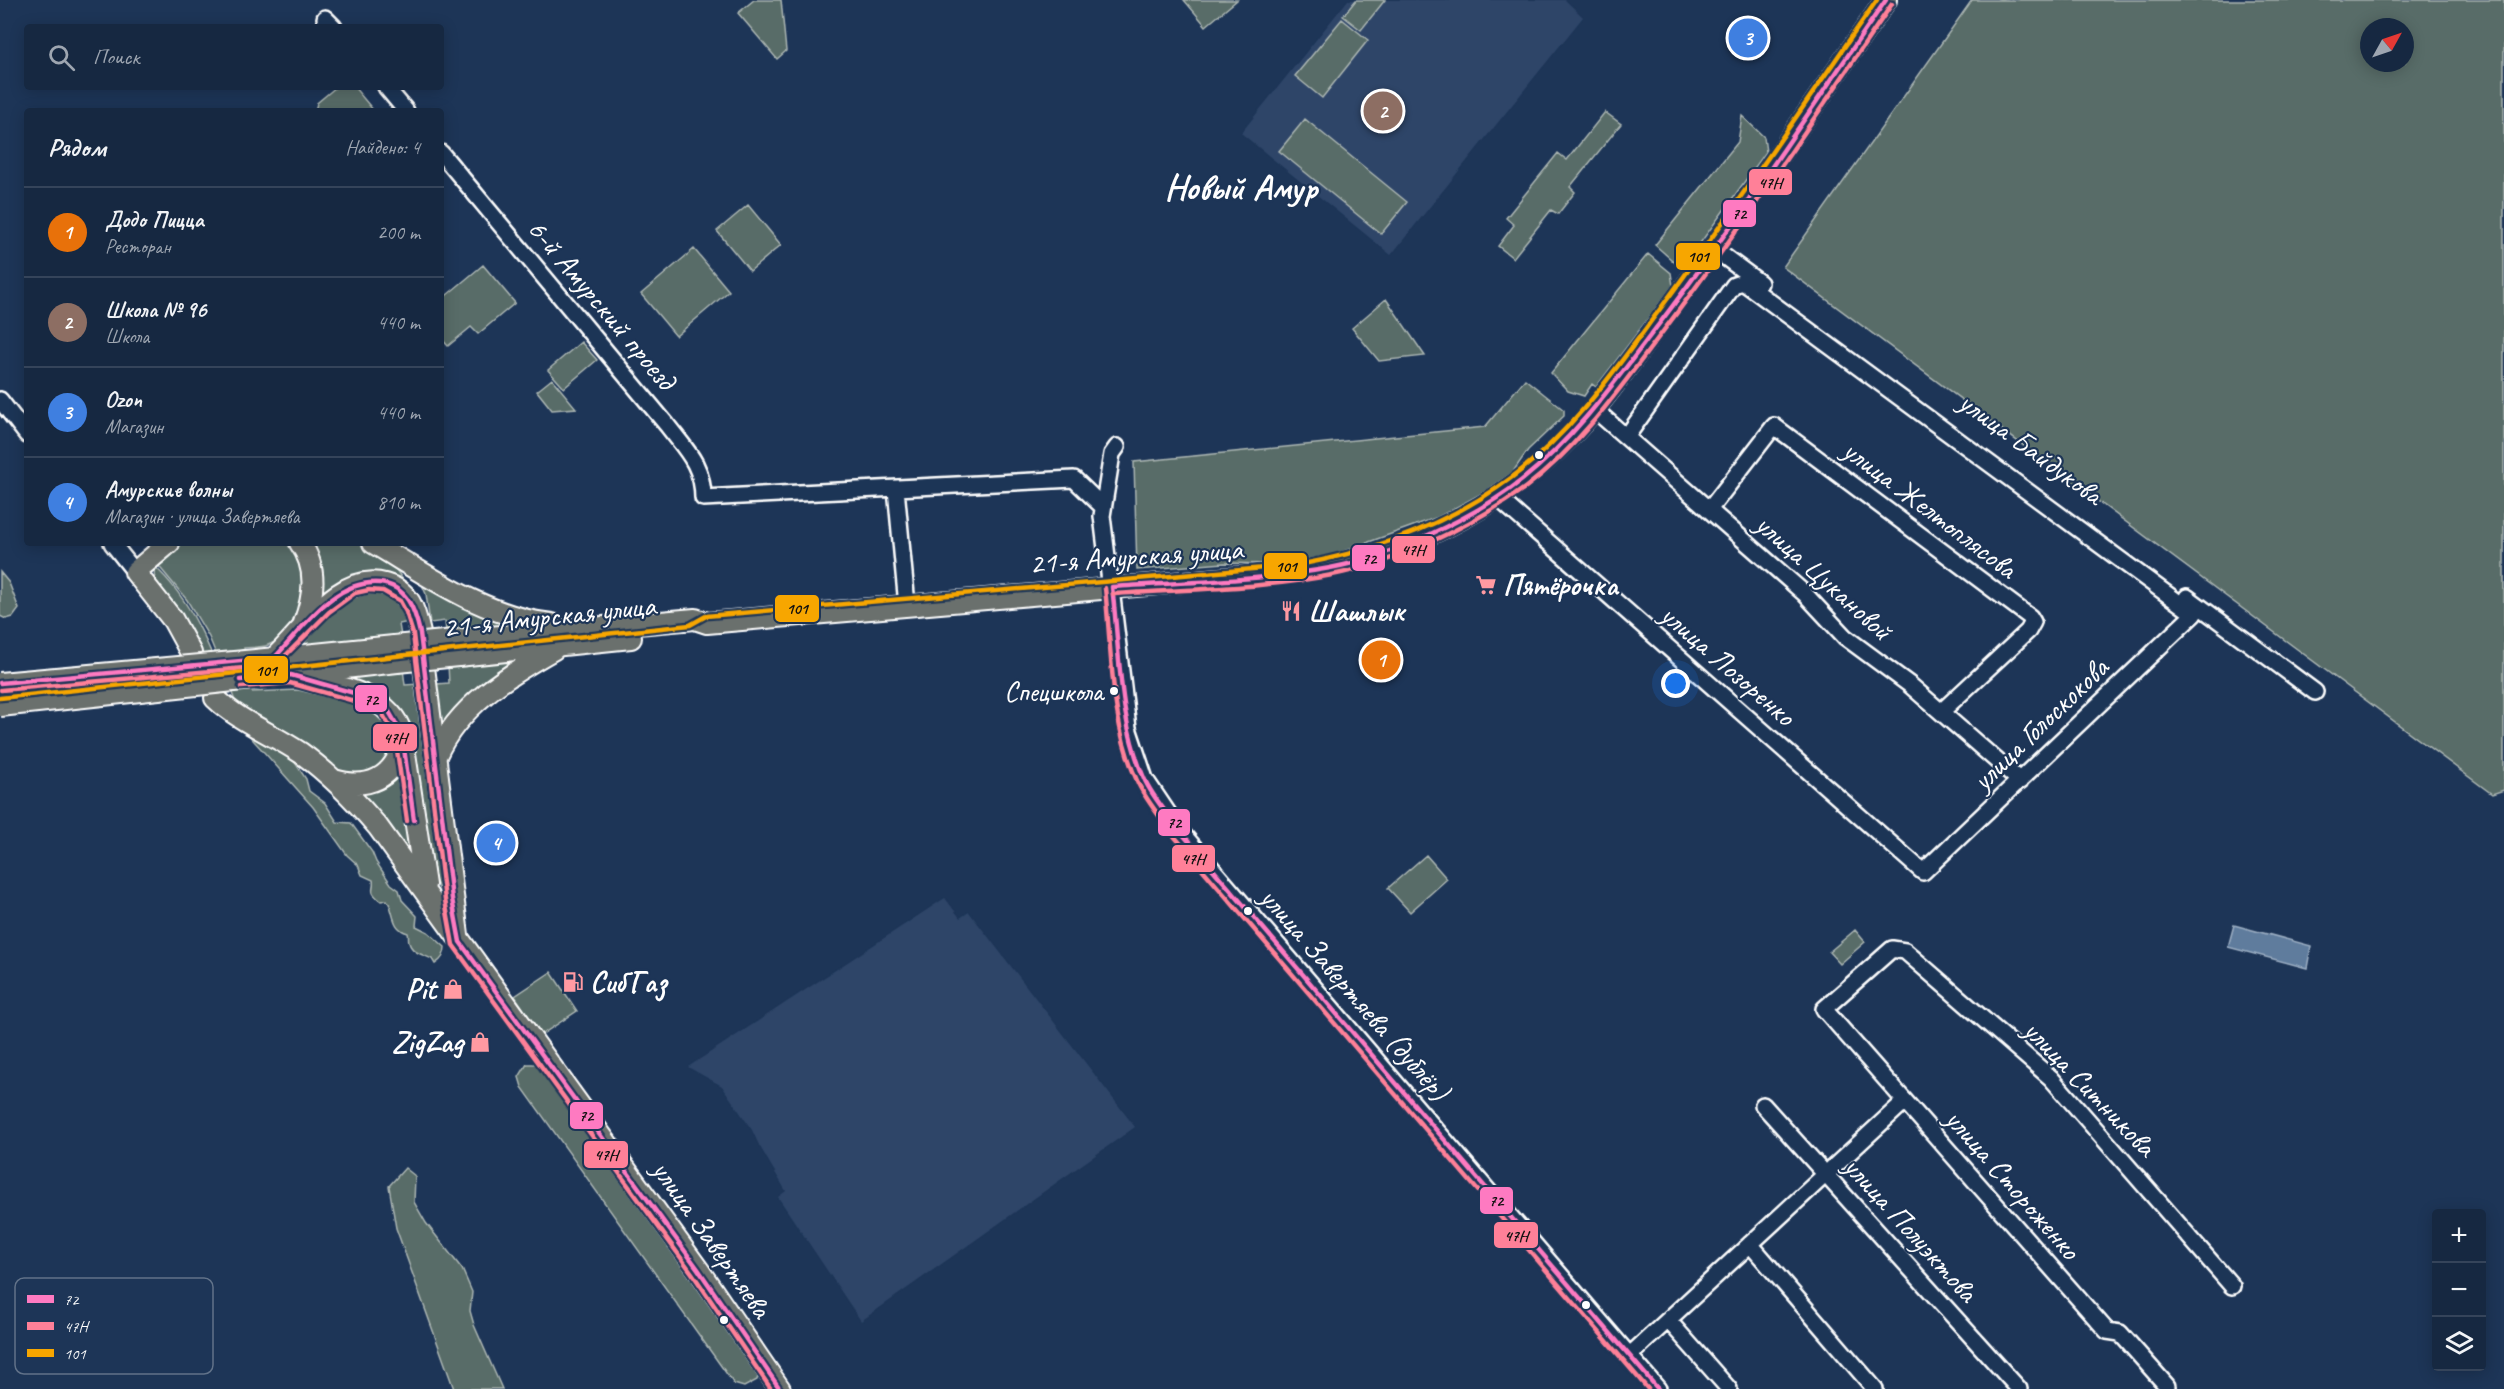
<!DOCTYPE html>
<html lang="ru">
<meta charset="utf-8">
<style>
body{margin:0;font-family:Caveat,sans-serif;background:#1f3048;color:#f1f3f6}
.controls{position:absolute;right:18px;bottom:18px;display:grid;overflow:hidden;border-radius:6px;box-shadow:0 3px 15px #0003}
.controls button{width:54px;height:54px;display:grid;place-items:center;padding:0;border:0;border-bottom:2px solid #35445a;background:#162841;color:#f1f3f6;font:30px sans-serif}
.compass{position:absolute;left:2360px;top:18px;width:54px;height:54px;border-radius:50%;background:#162841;box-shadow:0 3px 15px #0003;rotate:50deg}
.you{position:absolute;left:1676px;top:684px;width:21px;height:21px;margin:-15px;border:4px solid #fff;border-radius:50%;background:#1a73e8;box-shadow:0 0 0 9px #1a73e833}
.badge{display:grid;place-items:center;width:39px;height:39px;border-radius:50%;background:#ff9aa2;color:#fff;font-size:20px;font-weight:700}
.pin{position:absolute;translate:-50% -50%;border:3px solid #fff;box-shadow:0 2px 6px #0006}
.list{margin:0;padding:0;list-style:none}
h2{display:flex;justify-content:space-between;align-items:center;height:78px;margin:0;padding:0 24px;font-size:26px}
h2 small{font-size:20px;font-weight:400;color:#9ea6b1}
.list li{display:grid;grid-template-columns:39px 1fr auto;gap:18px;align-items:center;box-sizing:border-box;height:90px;padding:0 24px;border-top:2px solid #35445a}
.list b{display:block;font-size:22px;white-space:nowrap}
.list p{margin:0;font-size:20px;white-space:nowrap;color:#9ea6b1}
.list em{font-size:20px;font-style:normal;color:#9ea6b1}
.icon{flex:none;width:33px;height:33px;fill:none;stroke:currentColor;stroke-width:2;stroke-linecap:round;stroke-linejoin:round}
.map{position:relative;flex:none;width:2504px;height:1389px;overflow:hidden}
.search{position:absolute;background:#162841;box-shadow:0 3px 15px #0003;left:24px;top:24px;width:420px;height:66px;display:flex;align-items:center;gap:15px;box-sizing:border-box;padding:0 21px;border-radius:6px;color:#9ea6b1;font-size:22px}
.panel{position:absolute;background:#162841;box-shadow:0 3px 15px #0003;left:24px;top:108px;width:420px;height:438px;border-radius:6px}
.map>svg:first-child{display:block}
</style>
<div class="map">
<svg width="2504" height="1389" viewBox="0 0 2504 1389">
<rect width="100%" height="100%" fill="#1d3557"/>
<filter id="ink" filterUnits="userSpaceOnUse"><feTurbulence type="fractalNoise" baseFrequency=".0167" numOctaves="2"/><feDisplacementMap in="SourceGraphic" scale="12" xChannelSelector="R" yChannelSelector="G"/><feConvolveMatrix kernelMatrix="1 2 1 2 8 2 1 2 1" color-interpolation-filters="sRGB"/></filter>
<g filter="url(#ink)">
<path fill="#2e4568" d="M 1348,0 L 1565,0 L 1583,17 L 1391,255 L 1241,133 Z
M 945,898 L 960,918 L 969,912 L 1135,1127 L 861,1321 L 778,1197 L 786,1191 L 759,1145 L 752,1130 L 722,1086 L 688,1067 Z"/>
<path fill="#586c67" stroke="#acb6b3" stroke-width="1.5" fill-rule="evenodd" d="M 754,0 L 781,0 L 786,51 L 777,59 L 738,13 Z
M 1184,0 L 1237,0 L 1206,26 Z
M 1356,0 L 1385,0 L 1361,30 L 1343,16 Z
M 1972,0 L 2504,0 L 2504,790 L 2492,794 L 1783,267 ZM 2369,27 L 2405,27 L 2405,63 L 2369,63 Z
M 1342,19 L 1368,40 L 1322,98 L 1295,76 Z
M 336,87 L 354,87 L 374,111 L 315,111 L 317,103 Z
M 1605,112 L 1621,124 L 1570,187 L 1575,192 L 1558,214 L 1551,210 L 1513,258 L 1498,246 L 1514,225 L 1506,218 L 1558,153 L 1567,160 Z
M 1742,116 L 1764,137 L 1766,152 L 1685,264 L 1680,267 L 1655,245 L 1738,142 Z
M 1305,119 L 1407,202 L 1381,234 L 1279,151 Z
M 748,205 L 781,245 L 750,271 L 717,231 Z
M 694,249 L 729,291 L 676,336 L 641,294 Z
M 1648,254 L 1671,273 L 1673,286 L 1596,387 L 1592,384 L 1584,396 L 1568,391 L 1551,373 Z
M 483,265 L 515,303 L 478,334 L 471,327 L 448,346 L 441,338 L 441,300 Z
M 1386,299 L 1425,356 L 1379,361 L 1352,328 Z
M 581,342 L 597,360 L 564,388 L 548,370 Z
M 552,379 L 576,408 L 552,410 L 537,391 Z
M 1525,379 L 1564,410 L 1564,416 L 1528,450 L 1510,476 L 1490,489 L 1438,517 L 1330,556 L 1271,564 L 1224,563 L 1137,570 L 1134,462 L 1485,427 Z
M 180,543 L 291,543 C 313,574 307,630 268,645 C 261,648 252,647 244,648 L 252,692 L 298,690 L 376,708 C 396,737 400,746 374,773 L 344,775 L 291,735 L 236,703 L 209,637 L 187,600 L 157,564 Z
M 305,543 L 363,543 L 392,564 L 406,584 C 369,564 346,571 318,600 Z
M 154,566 C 192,600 211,650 229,696 L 220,693 L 199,651 L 155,584 Z
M 0,572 L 9,583 L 19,609 L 13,617 L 6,619 L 0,616 Z
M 419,578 L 523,624 L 446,632 L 445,621 L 430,623 L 426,594 Z
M 376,591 C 394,597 401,605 409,622 L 399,624 L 401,636 L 298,647 L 345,598 L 352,594 Z
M 527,657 L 442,727 L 437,684 L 449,683 L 448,664 Z
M 403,669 L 405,685 L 419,684 L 442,896 L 428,863 L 407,718 C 391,690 366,686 337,680 L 339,676 Z
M 246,732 L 277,745 L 294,761 L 306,779 L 309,791 L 325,803 L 337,822 L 351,823 L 372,852 L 376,862 L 391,884 L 399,890 L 402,900 L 417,916 L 416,926 L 428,932 L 445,947 C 445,955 442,960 435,964 L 432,959 C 425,955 411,953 409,942 C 408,939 409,936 408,933 C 390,928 395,911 387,900 L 381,901 C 367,890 375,890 373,880 L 362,875 L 358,865 L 347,855 L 313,807 Z
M 398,768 L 412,864 L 351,790 Z
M 1426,855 L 1447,879 L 1410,912 L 1388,888 Z
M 1855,930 L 1865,942 L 1840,964 L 1829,952 Z
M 551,972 L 577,1011 L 541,1035 L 515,996 Z
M 527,1064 L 537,1064 L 551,1078 L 760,1368 L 757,1380 L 744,1387 L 734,1384 L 522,1087 L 519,1077 Z
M 405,1168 L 415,1176 L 414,1202 L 426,1223 L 462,1269 L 472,1292 L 470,1311 L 474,1325 L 502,1389 L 454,1389 L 396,1228 L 389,1186 Z"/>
<path fill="#5e7b9d" stroke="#9eb0c4" stroke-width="1.5" d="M 2234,925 L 2311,946 L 2307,968 L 2228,947 Z"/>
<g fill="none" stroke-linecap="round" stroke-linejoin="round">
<g stroke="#fff" stroke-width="20">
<path id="minor" d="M 325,18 L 334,27
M 386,87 L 406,111
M 441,153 L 667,425 C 686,450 703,465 703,498 L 1074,479 L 1103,507
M 1714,249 L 1760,283
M 0,400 L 27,435
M 1594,409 L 1804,593 L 1845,637 L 1910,685 L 2020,781
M 1117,447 L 1112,454 L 1102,516 L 1128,728 L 1145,779 L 1180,831 L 1658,1389
M 896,489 L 907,605
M 1497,497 L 1923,872 L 2194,614 L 1743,282 L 1734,285 L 1627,436
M 1709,510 L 1774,426 L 2030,617 L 2033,622 L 2028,631 L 1941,712
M 112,543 L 135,572
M 2187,597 L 2315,692
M 1763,1105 L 2019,1389
M 1750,1244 L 1875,1389
M 1668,1320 L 1729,1389
M 1629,1356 L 1905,1101
M 2167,1386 L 2120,1333 L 2107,1331 L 1824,1009 L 1892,949 L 1905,951 L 2051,1078 L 2232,1286"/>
</g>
<g stroke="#fff" stroke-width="24">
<path id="major" d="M 169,543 L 135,572 L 173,620 L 191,653
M 300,543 C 318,568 314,596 304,623
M 373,543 C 429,576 485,617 552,624
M 454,640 L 695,619 L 707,623 L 1299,572 C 1386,560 1473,522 1540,465 C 1587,425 1623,372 1659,323 C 1738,218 1811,108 1886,0
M 458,656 L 631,638
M 274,658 C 304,631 339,571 385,584 C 410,591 415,610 420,633
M 245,661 L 394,646
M 424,667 L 458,935
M 291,675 C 330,686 388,689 402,734 L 425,885
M 243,680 L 397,662
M 215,698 C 240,722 273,734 301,753 C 330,774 355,800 378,827 L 698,1269 L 780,1389
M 436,756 C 458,706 508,675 554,649
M 334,780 C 367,790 394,779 403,743"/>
</g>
<use href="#minor" stroke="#1d3557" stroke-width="15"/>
<use href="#major" stroke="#6b706d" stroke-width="20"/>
<g stroke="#fff" stroke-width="24" stroke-linecap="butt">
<path id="major-bridge" d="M 394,646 L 454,640
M 397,662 L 458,656
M 0,683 L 245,661
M 0,706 L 243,680"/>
</g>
<use href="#major-bridge" stroke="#6b706d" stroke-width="20"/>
<g stroke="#1d3557" stroke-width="9">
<path id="bus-1" d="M 1112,587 C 1184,582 1259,581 1330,568 C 1390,557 1474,518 1522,480 C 1577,436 1617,379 1659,324 C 1739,219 1811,108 1886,0
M 1112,587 C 1120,650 1118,718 1144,778 C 1152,797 1168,814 1180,831 L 1658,1389
M 240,680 L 291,675 L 368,697 L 387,708 L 402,734 L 414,820
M 0,683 L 274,658 C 303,629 333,579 380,583 C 407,586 415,610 420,633 L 452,899 L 460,942 L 698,1269 L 780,1389"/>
</g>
<g stroke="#1d3557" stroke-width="9">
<path id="bus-2" d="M 1105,588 C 1112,652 1110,723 1138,783 C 1147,802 1162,819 1174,836 L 1648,1389
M 1113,594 C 1184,589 1262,589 1332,575 C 1395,563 1474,525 1526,487 C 1580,446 1620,388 1661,334 C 1742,227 1816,115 1892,4
M 241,687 L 290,683 L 365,704 L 382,713 L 395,736 L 407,821
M 1,690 L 276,665 L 329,612 L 355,593 L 369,590 L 383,591 L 400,601 L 406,612 L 413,634 L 445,900 L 453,945 L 692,1273 L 771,1389"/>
</g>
<g stroke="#1d3557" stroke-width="9">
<path id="bus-3" d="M 0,698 L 690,625 L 706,616 L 1298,565 C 1374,551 1448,525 1511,478 C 1574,431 1617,367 1663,305 C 1737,205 1806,102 1877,0"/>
</g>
<use href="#bus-1" stroke="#fe7ac1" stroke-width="4.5"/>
<use href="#bus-2" stroke="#ff8098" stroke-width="4.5"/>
<use href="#bus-3" stroke="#f7a600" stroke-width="4.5"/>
</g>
</g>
<defs>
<g id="supermarket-bare" transform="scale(1.62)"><path d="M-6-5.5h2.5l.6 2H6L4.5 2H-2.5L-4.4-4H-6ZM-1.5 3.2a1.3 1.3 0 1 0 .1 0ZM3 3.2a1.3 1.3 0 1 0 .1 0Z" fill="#ff9aa2" stroke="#1d3557" stroke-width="2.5" paint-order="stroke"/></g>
<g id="restaurant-bare" transform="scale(1.62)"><path d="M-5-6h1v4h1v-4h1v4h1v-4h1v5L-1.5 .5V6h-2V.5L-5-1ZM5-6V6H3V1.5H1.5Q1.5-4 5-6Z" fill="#ff9aa2" stroke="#1d3557" stroke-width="2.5" paint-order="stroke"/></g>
<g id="fuel-bare" transform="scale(1.62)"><path d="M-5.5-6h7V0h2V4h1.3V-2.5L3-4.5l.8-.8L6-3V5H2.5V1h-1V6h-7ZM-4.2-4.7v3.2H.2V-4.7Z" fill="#ff9aa2" stroke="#1d3557" stroke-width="2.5" paint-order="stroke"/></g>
<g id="shop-bare" transform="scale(1.62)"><path d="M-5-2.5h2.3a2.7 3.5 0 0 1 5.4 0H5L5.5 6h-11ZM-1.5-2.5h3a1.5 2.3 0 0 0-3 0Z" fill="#ff9aa2" stroke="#1d3557" stroke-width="2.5" paint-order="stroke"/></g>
</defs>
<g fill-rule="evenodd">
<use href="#supermarket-bare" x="1486" y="585"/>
<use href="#restaurant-bare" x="1291" y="611"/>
<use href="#fuel-bare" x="573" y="982"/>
<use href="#shop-bare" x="453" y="989"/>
<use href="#shop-bare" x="480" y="1042"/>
</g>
<g fill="#fff" stroke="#1d3557" stroke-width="2">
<circle cx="1539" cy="455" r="5"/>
<circle cx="1114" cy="691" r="5"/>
<circle cx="1248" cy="911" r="5"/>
<circle cx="1586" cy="1305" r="5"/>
<circle cx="724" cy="1320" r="5"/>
</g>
<g text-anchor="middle" stroke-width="4.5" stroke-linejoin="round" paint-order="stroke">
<g font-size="28" fill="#fff" stroke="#1d3557" text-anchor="end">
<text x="1103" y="701">Спецшкола</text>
</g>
<g font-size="30" fill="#fff" stroke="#1d3557">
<text transform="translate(602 304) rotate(50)" y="10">6-й Амурский проезд</text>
<text transform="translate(2031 448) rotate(36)" y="10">улица Байдукова</text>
<text transform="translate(1930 509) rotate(37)" y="10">улица Желтоплясова</text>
<text transform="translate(1136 556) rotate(-4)" y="10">21-я Амурская улица</text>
<text transform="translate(1824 577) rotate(42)" y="10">улица Цукановой</text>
<text transform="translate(549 616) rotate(-6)" y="10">21-я Амурская улица</text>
<text transform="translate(1728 665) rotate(41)" y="10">улица Лозоренко</text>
<text transform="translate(2040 724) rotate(-44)" y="10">улица Голоскокова</text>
<text transform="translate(1355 994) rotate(49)" y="10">улица Завертяева (дублёр)</text>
<text transform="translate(2090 1088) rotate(46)" y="10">улица Ситникова</text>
<text transform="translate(2013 1184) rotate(49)" y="10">улица Стороженко</text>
<text transform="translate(1911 1229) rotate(48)" y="10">улица Полуэктова</text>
<text transform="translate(712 1239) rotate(55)" y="10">улица Завертяева</text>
</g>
<g font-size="30" font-weight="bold" fill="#fff" stroke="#1d3557" text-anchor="start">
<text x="1503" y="595">Пятёрочка</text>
<text x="1308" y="621">Шашлык</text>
<text x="590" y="992">СибГаз</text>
<text x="436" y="999" text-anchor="end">Pit</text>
<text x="463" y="1052" text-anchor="end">ZigZag</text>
</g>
<g font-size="36" font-weight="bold" fill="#fff" stroke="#1d3557">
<text x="1241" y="199">Новый Амур</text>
</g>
</g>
<rect x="15" y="1278" width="198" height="96" rx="9" fill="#1d3557" stroke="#617289" stroke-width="1.5"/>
<rect x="27" y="1295" width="27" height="8" fill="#fe7ac1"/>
<rect x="27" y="1322" width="27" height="8" fill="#ff8098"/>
<rect x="27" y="1349" width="27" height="8" fill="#f7a600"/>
<g font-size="16" fill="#fff">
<text x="64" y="1305">72</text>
<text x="64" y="1332">47Н</text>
<text x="64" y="1359">101</text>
</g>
<g stroke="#1d3557" stroke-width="2">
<rect x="1748" y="168" width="45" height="28" rx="6" fill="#ff8098"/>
<rect x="1722" y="199" width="35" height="29" rx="6" fill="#fe7ac1"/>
<rect x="1675" y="242" width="46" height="29" rx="6" fill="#f7a600"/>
<rect x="1391" y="535" width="45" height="29" rx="6" fill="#ff8098"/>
<rect x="1351" y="544" width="35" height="28" rx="6" fill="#fe7ac1"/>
<rect x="1263" y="552" width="45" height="28" rx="6" fill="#f7a600"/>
<rect x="774" y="594" width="46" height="29" rx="6" fill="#f7a600"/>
<rect x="243" y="655" width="46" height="29" rx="6" fill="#f7a600"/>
<rect x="354" y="684" width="34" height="29" rx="6" fill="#fe7ac1"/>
<rect x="372" y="723" width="46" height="29" rx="6" fill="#ff8098"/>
<rect x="1157" y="808" width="34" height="29" rx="6" fill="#fe7ac1"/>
<rect x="1171" y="844" width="45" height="29" rx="6" fill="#ff8098"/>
<rect x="569" y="1101" width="35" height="29" rx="6" fill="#fe7ac1"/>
<rect x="583" y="1140" width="46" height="29" rx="6" fill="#ff8098"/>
<rect x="1479" y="1186" width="35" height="29" rx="6" fill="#fe7ac1"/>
<rect x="1493" y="1221" width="46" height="28" rx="6" fill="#ff8098"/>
</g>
<g font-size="16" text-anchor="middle" font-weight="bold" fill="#111">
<text x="1770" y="188">47Н</text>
<text x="1739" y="219">72</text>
<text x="1698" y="262">101</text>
<text x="1413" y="555">47Н</text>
<text x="1369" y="564">72</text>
<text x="1286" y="572">101</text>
<text x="797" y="614">101</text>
<text x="266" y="676">101</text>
<text x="371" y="705">72</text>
<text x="395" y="743">47Н</text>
<text x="1174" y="828">72</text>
<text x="1193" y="864">47Н</text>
<text x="586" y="1121">72</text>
<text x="606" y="1160">47Н</text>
<text x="1496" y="1206">72</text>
<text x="1516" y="1241">47Н</text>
</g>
</svg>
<div class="controls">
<button>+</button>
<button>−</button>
<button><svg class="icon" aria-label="layers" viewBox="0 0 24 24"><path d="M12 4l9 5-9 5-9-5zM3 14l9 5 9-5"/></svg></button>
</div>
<svg class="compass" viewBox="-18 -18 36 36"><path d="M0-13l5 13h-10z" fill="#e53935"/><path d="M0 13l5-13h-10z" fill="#9ea6b1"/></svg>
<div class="you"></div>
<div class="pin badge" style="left:1381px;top:660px;background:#e8710a">1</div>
<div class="pin badge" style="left:1383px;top:111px;background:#8d6e63">2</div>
<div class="pin badge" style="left:1748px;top:38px;background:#3f7fe0">3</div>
<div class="pin badge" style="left:496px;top:843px;background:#3f7fe0">4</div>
<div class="search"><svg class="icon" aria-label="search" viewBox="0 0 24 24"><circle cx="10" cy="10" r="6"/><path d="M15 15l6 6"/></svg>Поиск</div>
<section class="panel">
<h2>Рядом<small>Найдено: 4</small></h2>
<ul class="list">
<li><span class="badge" style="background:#e8710a">1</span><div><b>Додо Пицца</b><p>Ресторан</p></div><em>200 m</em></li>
<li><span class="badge" style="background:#8d6e63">2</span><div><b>Школа № 96</b><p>Школа</p></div><em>440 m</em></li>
<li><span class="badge" style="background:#3f7fe0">3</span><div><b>Ozon</b><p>Магазин</p></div><em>440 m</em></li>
<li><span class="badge" style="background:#3f7fe0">4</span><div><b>Амурские волны</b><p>Магазин · улица Завертяева</p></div><em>810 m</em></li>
</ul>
</section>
</div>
